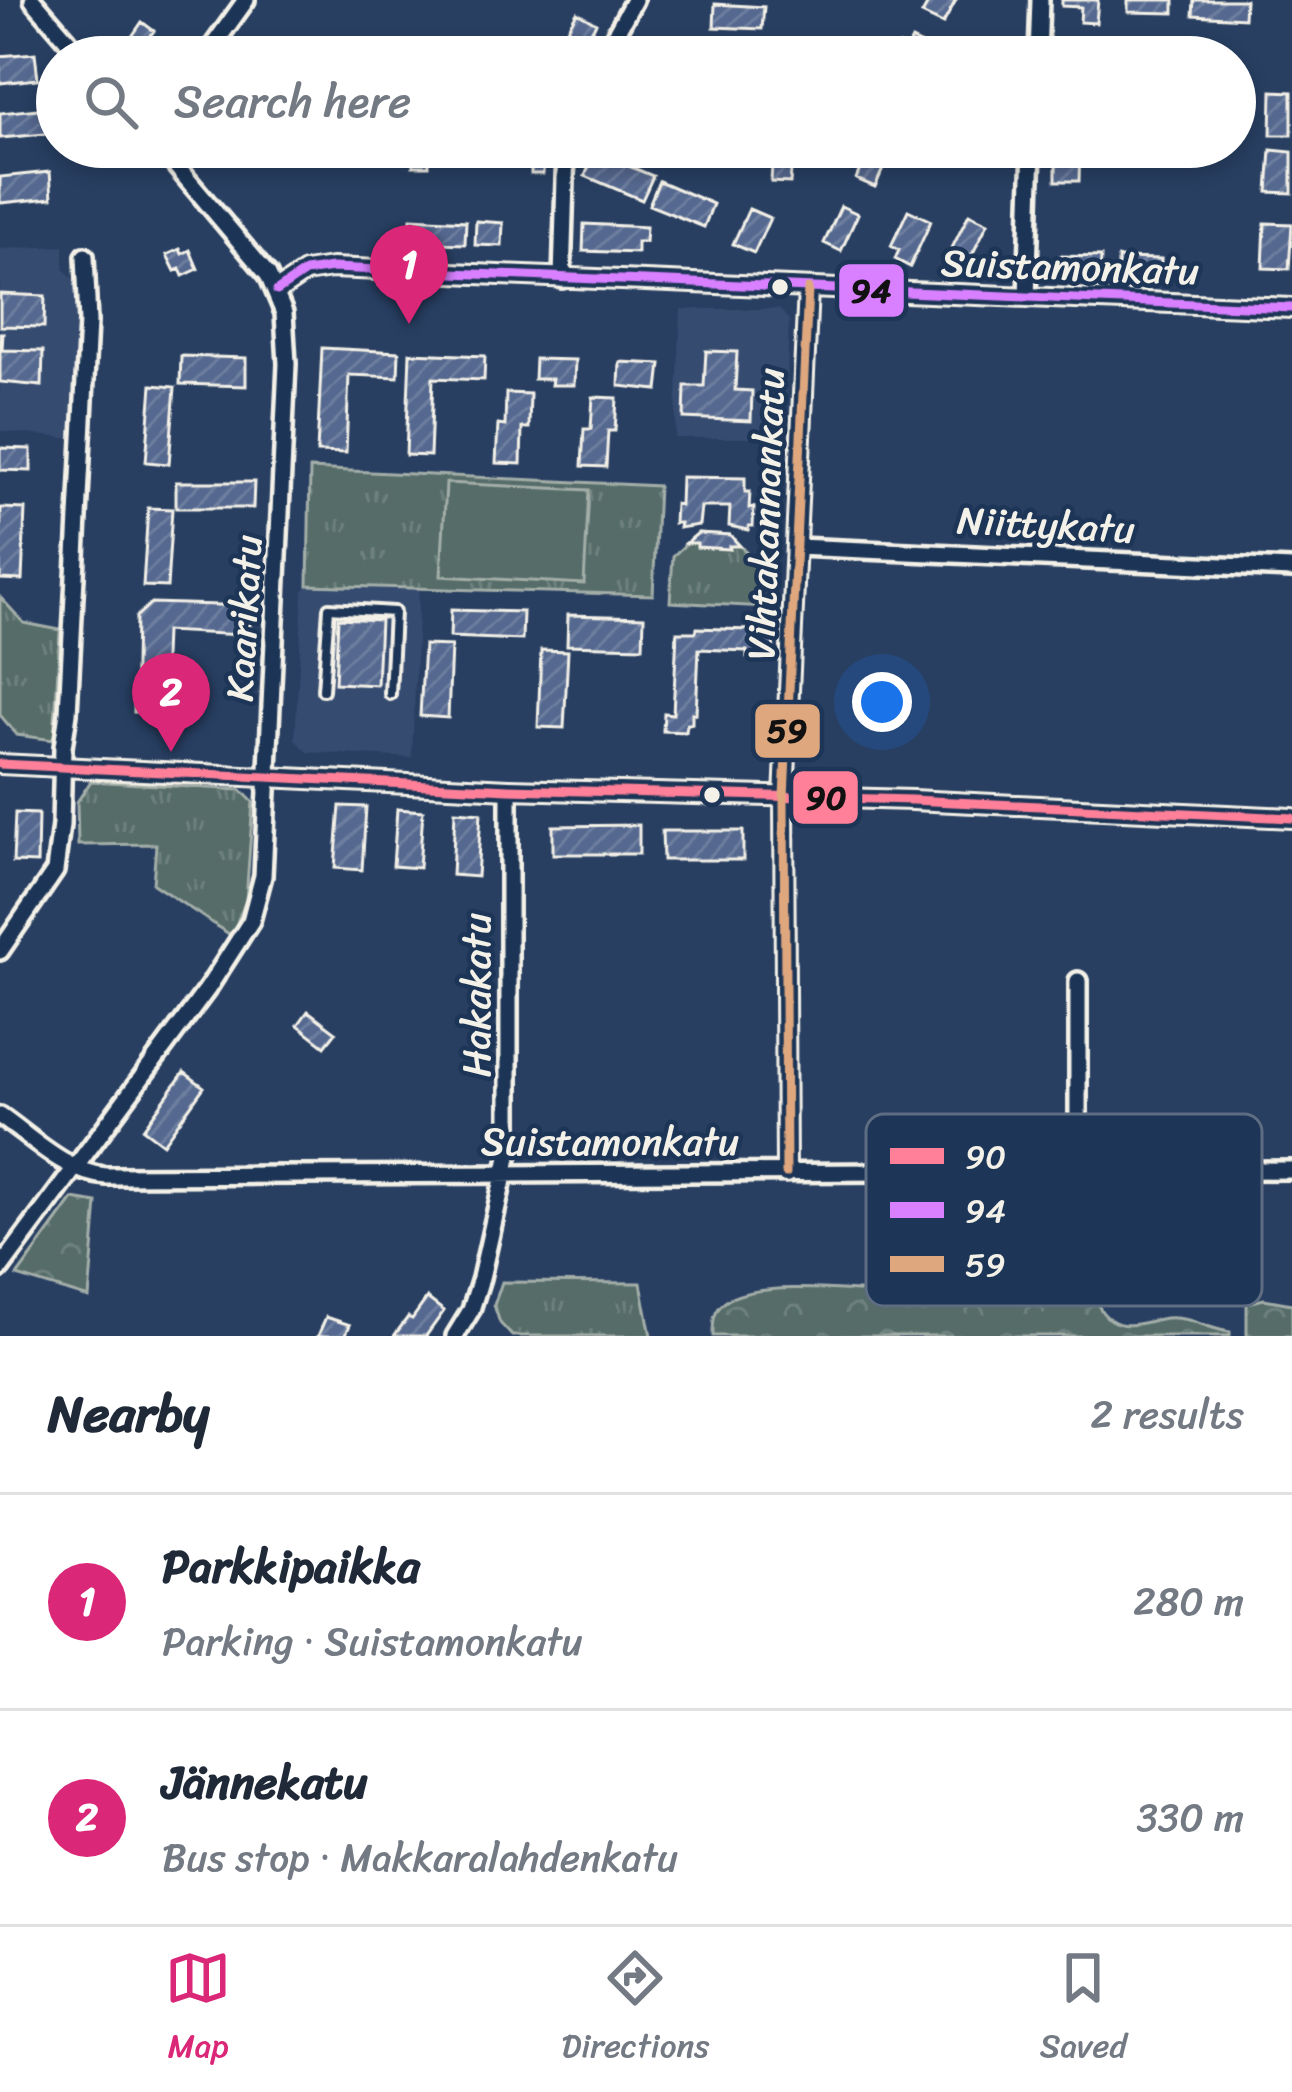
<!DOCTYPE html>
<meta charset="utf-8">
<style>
body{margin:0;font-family:Sriracha,sans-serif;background:#f2f2f3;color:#1f2937}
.you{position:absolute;left:882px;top:702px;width:42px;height:42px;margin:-30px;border:9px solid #fff;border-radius:50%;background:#1a73e8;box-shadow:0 0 0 18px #1a73e833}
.badge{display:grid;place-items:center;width:78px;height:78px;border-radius:50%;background:#db2777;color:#fff;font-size:39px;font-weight:700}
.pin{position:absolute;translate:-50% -99px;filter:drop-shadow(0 3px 6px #0008)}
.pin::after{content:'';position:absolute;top:63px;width:42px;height:36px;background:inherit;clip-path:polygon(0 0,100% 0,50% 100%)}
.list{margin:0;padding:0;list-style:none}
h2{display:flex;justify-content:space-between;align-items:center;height:156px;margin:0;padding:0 48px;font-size:51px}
h2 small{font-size:39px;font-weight:400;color:#747a83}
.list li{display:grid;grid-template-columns:78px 1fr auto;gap:36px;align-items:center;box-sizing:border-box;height:216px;padding:0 48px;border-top:3px solid #e0e1e3}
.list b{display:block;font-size:45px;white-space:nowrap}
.list p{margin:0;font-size:39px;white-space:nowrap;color:#747a83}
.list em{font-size:39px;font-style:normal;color:#747a83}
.icon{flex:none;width:66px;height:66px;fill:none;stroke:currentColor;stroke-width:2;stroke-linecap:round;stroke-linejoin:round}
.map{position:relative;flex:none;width:1292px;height:1336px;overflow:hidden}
.search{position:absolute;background:#fff;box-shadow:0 6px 18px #0003;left:36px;right:36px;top:36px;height:132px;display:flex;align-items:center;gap:30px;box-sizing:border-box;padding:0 42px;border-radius:66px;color:#747a83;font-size:45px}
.sheet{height:588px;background:#fff}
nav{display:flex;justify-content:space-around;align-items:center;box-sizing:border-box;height:168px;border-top:3px solid #e0e1e3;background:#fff;font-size:33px;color:#747a83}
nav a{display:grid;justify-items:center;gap:6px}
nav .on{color:#db2777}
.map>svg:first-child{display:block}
</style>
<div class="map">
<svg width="1292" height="1336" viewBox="0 0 1292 1336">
<defs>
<pattern id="grass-tufts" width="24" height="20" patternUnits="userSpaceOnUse" patternTransform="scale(3)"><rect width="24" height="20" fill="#556c69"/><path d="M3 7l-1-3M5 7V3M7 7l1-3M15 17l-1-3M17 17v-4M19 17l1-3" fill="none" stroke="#6e817e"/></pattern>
<pattern id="forest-crowns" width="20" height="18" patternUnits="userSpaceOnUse" patternTransform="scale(3)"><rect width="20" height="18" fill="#556c69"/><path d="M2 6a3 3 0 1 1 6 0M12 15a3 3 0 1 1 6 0" fill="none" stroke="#6e817e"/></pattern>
<pattern id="building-hatch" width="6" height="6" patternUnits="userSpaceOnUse" patternTransform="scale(3)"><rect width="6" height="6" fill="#54688f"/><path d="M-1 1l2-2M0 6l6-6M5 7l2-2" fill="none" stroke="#6d7e9f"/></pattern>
</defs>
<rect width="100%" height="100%" fill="#283f62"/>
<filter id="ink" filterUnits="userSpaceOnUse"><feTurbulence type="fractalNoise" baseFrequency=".00833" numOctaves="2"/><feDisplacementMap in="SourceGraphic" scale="24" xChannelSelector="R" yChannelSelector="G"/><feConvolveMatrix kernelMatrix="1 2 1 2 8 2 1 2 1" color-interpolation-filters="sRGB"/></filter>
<g filter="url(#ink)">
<path fill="#354b70" d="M 64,246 L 64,269 L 79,285 L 74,439 L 0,431 L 0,249 Z
M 681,309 L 779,309 L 789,320 L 785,438 L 675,438 Z
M 308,585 L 419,588 L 412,758 L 308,752 L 295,740 L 303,591 Z"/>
<path fill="url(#grass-tufts)" stroke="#a4aea8" stroke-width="3" d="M 310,469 L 658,486 L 653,595 L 308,585 Z
M 698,533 L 730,535 L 768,576 L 767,607 L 670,602 L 673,556 Z
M 0,597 L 24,623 L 60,630 L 54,740 L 17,735 L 0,715 Z
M 91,781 L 241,790 L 253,802 L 246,900 L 232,936 L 153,884 L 156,844 L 78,845 L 77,802 Z
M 502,1282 L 641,1283 L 651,1336 L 512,1336 L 500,1323 L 494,1305 Z"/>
<path fill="url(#forest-crowns)" stroke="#a4aea8" stroke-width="3" d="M 73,1199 L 97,1203 L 89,1298 L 17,1276 Z
M 1059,1275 C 1108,1275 1084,1302 1111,1320 C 1127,1331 1148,1320 1166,1318 C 1190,1316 1207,1329 1230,1332 L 1230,1336 L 713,1336 C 713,1322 713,1311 725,1302 C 763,1273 913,1300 968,1297 C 1000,1295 1028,1285 1059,1275 Z
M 1264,1299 L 1292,1304 L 1292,1336 L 1247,1336 L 1247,1303 Z"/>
<path fill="#556c69" stroke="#a4aea8" stroke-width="3" d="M 446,483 L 589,490 L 584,584 L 441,576 Z"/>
<path fill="url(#building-hatch)" stroke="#f4f1e8" stroke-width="3" d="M 930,0 L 956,0 L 943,24 L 922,14 Z
M 1062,0 L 1098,0 L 1096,23 L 1080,22 L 1081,7 L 1062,6 Z
M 1128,0 L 1174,0 L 1174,13 L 1128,12 Z
M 1194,0 L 1245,0 L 1244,18 L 1193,15 Z
M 715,4 L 764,7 L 762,29 L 714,27 Z
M 577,12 L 596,23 L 577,56 L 558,45 Z
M 142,22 L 154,31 L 148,38 L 169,52 L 165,57 L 131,57 L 122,51 Z
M 633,38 L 671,54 L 670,57 L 643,57 L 628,51 Z
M 912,40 L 933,50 L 930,57 L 895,57 L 900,45 L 908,48 Z
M 35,53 L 38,79 L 0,83 L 0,56 Z
M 1272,91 L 1292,92 L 1292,135 L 1271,135 Z
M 57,107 L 57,133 L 0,138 L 0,113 Z
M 414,147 L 470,147 L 470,154 L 443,153 L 442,159 L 429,158 L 429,166 L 413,166 Z
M 477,147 L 544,148 L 543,174 L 531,174 L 531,166 L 511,165 L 511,158 L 477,157 Z
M 773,147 L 793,147 L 790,183 L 771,182 Z
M 869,147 L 909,147 L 905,157 L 891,151 L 875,187 L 856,179 Z
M 969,147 L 1009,147 L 1010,159 L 969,161 Z
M 1056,147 L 1080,147 L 1079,181 L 1056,181 Z
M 1146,147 L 1188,147 L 1187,169 L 1146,168 Z
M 1271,150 L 1292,152 L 1292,193 L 1268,192 Z
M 595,152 L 653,176 L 642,200 L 585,176 Z
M 50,172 L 52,198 L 0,203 L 0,177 Z
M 659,181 L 713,204 L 704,227 L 649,205 Z
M 841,206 L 858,214 L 841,251 L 824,243 Z
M 749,209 L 770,218 L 754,253 L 733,244 Z
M 908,210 L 931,221 L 910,267 L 895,259 L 899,250 L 891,246 Z
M 969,214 L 988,223 L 971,257 L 952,248 Z
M 411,218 L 466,221 L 465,244 L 410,242 Z
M 476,221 L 503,223 L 502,246 L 475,245 Z
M 1265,223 L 1292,224 L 1289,269 L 1263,268 Z
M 584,224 L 646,227 L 645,242 L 637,242 L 637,253 L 583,251 Z
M 180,249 L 182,254 L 190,250 L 198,269 L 183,276 L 180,269 L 175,271 L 167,255 Z
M 1060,256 L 1101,257 L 1100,277 L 1060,276 Z
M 1118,258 L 1161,259 L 1161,281 L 1118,280 Z
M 0,294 L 45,296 L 44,327 L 0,326 Z
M 0,333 L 3,333 L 2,350 L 43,351 L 42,386 L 0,382 Z
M 322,348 L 399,352 L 398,377 L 349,375 L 346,453 L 317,452 Z
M 706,351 L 737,352 L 735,390 L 752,391 L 751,421 L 684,418 L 685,386 L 704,386 Z
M 410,353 L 485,356 L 484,380 L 433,378 L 430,456 L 406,455 Z
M 181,356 L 246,358 L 246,386 L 180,384 Z
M 535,359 L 575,360 L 574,385 L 551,385 L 552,379 L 534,379 Z
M 620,362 L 661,364 L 658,390 L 619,386 Z
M 152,385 L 175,387 L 169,464 L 146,462 Z
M 506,393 L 530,394 L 529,428 L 522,428 L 521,464 L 496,463 L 498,425 L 505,426 Z
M 593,397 L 617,398 L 615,431 L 608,431 L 606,467 L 582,466 L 584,429 L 591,429 Z
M 0,448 L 31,449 L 31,471 L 0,470 Z
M 681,477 L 745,478 L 745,492 L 750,492 L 749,508 L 754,507 L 753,526 L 749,526 L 748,530 L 729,526 L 730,507 L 701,507 L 699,525 L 679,528 L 680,523 L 674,523 L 675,504 L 680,505 Z
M 176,482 L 254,482 L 253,508 L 176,508 Z
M 1,508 L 25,509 L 22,580 L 0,579 Z
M 148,508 L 172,509 L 167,587 L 143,586 Z
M 698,533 L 730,535 L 740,546 L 729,546 L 730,549 L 697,547 L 697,543 L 686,543 Z
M 151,603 L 251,606 L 250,625 L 242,625 L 242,635 L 165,631 L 162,713 L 134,712 L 136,617 Z
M 451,610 L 523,612 L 522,640 L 450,637 Z
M 568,615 L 644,617 L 643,647 L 567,645 Z
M 338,618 L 380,620 L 377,685 L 335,683 Z
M 697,628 L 774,631 L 773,658 L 747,657 L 747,651 L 699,649 L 696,714 L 692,713 L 692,724 L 687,724 L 686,732 L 663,731 L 664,713 L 673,714 L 677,632 L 696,632 Z
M 424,645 L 451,646 L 448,718 L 420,716 Z
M 541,650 L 568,651 L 564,728 L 538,727 Z
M 340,806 L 366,807 L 362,870 L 335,868 Z
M 397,809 L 423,811 L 419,868 L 393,866 Z
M 455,811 L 481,813 L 477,877 L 452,875 Z
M 15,813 L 38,814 L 37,863 L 13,862 Z
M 639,825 L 639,854 L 553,854 L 553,826 Z
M 662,831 L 743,831 L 743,860 L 663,860 Z
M 308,1011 L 336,1032 L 325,1046 L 298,1025 Z
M 184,1072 L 204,1087 L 163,1144 L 143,1129 Z
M 427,1298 L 444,1311 L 426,1336 L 394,1336 L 408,1317 L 412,1319 Z
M 326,1317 L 350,1325 L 345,1336 L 318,1336 Z"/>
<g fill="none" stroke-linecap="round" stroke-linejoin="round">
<g stroke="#f4f1e8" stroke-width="16">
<path id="service" d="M 323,690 L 329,608 L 394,612 L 390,694"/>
</g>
<g stroke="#f4f1e8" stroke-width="24">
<path id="minor" d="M 33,0 L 82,57
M 205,57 L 246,0
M 603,57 L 634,0
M 1038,57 L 1040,0
M 562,279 L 566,147
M 277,291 L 305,272 L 332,268 L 1292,308
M 1027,298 L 1032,147
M 797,547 L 1292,569
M 0,764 L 509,789 L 912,800 L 1292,818
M 0,951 L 55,871 L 61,825 L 63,747 L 68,713 L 88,322 L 85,256
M 1078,981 L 1078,1171
M 0,1116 C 32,1138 66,1173 106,1176 L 1292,1170
M 786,1173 L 784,797 L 808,289
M 0,1269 L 208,988 L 251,921 L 263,876 L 287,364 L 284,313 L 268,275 L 160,147
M 455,1336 L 471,1310 L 481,1278 L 509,1153 L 509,789"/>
</g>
<use href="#service" stroke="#1d3557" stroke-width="8"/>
<use href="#minor" stroke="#1d3557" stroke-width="15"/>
<g stroke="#1d3557" stroke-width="18">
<path id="bus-1" d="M 0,764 L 509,789 L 912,800 L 1292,818"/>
</g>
<g stroke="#1d3557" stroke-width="18">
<path id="bus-2" d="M 277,291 L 305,272 L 332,268 L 1292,308"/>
</g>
<g stroke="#1d3557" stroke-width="18">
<path id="bus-3" d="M 786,1173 L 784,797 L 808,289"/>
</g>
<use href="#bus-1" stroke="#ff8098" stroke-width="9"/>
<use href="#bus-2" stroke="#d880ff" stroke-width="9"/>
<use href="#bus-3" stroke="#dfa77e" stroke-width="9"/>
</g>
</g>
<g fill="#f4f1e8" stroke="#1d3557" stroke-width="4.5">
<circle cx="780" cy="287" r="10"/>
<circle cx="712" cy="795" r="10"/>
</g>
<g text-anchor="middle" stroke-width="9" stroke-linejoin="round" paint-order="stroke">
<g font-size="39" fill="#f4f1e8" stroke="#1d3557">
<text transform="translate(1070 266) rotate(2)" y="14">Suistamonkatu</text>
<text transform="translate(765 514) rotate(-88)" y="14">Vihtakannankatu</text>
<text transform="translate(1046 524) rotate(3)" y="14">Niittykatu</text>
<text transform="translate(243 618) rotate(-87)" y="14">Kaarikatu</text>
<text transform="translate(476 995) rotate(-90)" y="14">Hakakatu</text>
<text x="610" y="1155">Suistamonkatu</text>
</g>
</g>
<rect x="866" y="1114" width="396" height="192" rx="18" fill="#1d3557" stroke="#5e6d82" stroke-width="3"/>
<rect x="890" y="1148" width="54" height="16" fill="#ff8098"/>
<rect x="890" y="1202" width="54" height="16" fill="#d880ff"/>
<rect x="890" y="1256" width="54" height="16" fill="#dfa77e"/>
<g font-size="33" fill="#f4f1e8">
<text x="965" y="1168">90</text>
<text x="965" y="1222">94</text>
<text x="965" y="1276">59</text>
</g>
<g stroke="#1d3557" stroke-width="4.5">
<rect x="837" y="262" width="69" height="57" rx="12" fill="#d880ff"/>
<rect x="753" y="702" width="69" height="58" rx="12" fill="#dfa77e"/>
<rect x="791" y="769" width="69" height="57" rx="12" fill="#ff8098"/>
</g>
<g font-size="33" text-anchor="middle" font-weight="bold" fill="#111">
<text x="871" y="302">94</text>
<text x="787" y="742">59</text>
<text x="826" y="809">90</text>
</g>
</svg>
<div class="you"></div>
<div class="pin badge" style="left:409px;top:324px">1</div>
<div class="pin badge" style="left:171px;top:752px">2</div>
<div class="search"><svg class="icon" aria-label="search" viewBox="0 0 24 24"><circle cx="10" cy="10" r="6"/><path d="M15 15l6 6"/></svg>Search here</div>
</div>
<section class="sheet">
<h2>Nearby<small>2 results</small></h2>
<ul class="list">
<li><span class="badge">1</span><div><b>Parkkipaikka</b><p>Parking · Suistamonkatu</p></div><em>280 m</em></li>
<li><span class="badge">2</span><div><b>Jännekatu</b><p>Bus stop · Makkaralahdenkatu</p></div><em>330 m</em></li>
</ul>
</section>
<nav>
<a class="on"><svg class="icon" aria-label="map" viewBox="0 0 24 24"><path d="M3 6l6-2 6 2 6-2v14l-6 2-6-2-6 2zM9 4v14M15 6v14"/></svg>Map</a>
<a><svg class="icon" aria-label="directions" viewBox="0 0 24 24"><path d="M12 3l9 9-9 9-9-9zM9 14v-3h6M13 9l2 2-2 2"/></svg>Directions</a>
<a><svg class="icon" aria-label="saved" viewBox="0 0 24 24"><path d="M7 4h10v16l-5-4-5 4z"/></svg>Saved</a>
</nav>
